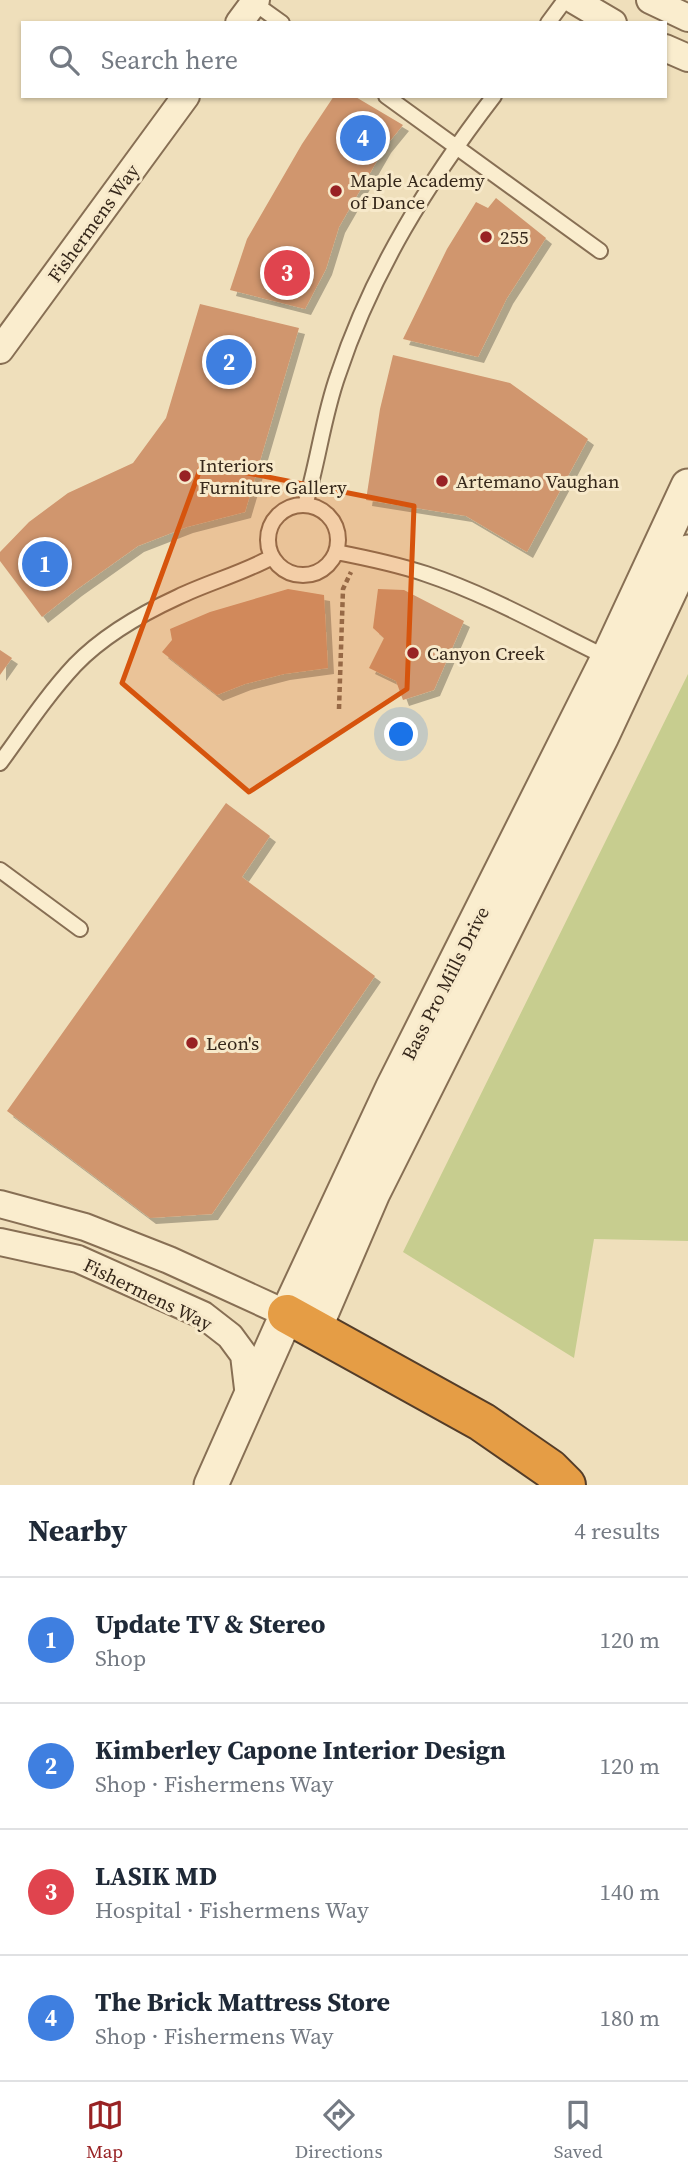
<!DOCTYPE html>
<meta charset="utf-8">
<style>
body{margin:0;font-family:"Source Serif 4",serif;background:#f6f6f7;color:#1f2937}
.you{position:absolute;left:402px;top:735px;width:24px;height:24px;margin:-18px;border:5px solid #fff;border-radius:50%;background:#1a73e8;box-shadow:0 0 0 10px #1a73e833}
.badge{display:grid;place-items:center;width:46px;height:46px;border-radius:50%;background:#982224;color:#fff;font-size:23px;font-weight:700}
.pin{position:absolute;translate:-50% -50%;border:4px solid #fff;box-shadow:0 2px 7px #0006}
.list{margin:0;padding:0;list-style:none}
h2{display:flex;justify-content:space-between;align-items:center;height:91px;margin:0;padding:0 28px;font-size:30px}
h2 small{font-size:23px;font-weight:400;color:#747a83}
.list li{display:grid;grid-template-columns:46px 1fr auto;gap:21px;align-items:center;box-sizing:border-box;height:126px;padding:0 28px;border-top:2px solid #e0e1e3}
.list b{display:block;font-size:26px;white-space:nowrap}
.list p{margin:0;font-size:23px;white-space:nowrap;color:#747a83}
.list em{font-size:23px;font-style:normal;color:#747a83}
.icon{flex:none;width:38px;height:38px;fill:none;stroke:currentColor;stroke-width:2;stroke-linecap:round;stroke-linejoin:round}
.map{position:relative;flex:none;width:688px;height:1485px;overflow:hidden}
.search{position:absolute;background:#fff;box-shadow:0 2px 5px #0004;left:21px;right:21px;top:21px;height:77px;display:flex;align-items:center;gap:18px;box-sizing:border-box;padding:0 24px;border-radius:0px;color:#747a83;font-size:26px}
.sheet{height:595px;background:#fff}
nav{display:flex;justify-content:space-around;align-items:center;box-sizing:border-box;height:98px;border-top:2px solid #e0e1e3;background:#fff;font-size:19px;color:#747a83}
nav a{display:grid;justify-items:center;gap:4px}
nav .on{color:#982224}
.map>svg:first-child{display:block}
</style>
<div class="map">
<svg width="688" height="1485" viewBox="0 0 688 1485">
<defs>
<filter id="shadow"><feDropShadow dx="6" dy="6" stdDeviation="0" flood-color="#0004"/></filter>
</defs>
<rect width="100%" height="100%" fill="#efdfbb"/>
<path fill="#c7cd8f" d="M 688,674 L 688,1241 L 594,1239 L 574,1358 L 403,1252 Z"/>
<path fill="#d0966e" filter="url(#shadow)" d="M 334,96 L 354,96 L 403,125 L 385,147 L 339,227 L 326,269 L 305,309 L 230,290 L 247,239 L 302,144 Z
M 496,198 L 546,238 L 507,298 L 478,357 L 403,339 L 447,249 L 476,202 L 488,208 Z
M 200,304 L 299,328 L 245,512 L 187,527 L 138,546 L 76,590 L 42,617 L 0,561 L 0,552 L 29,522 L 68,493 L 133,463 L 166,418 Z
M 393,355 L 510,383 L 588,439 L 527,552 L 466,516 L 366,500 L 380,409 Z
M 288,589 L 324,595 L 328,668 L 284,674 L 245,684 L 217,695 L 162,652 L 172,640 L 170,629 L 210,612 Z
M 378,589 L 404,590 L 464,621 L 434,690 L 403,700 L 396,681 L 369,668 L 384,638 L 373,628 Z
M 0,650 L 12,658 L 0,675 Z
M 226,803 L 270,836 L 242,877 L 375,976 L 212,1214 L 150,1218 L 7,1111 Z"/>
<g fill="none" stroke-linecap="round" stroke-linejoin="round">
<g stroke="#876f54" stroke-width="18">
<path id="service" d="M 254,3 L 282,23
M 548,23 L 565,0
M 386,96 L 600,251
M 305,505 C 318,463 323,417 338,375 C 372,272 428,182 494,96
M268 540a35 35 0 1 1 70 0a35 35 0 1 1-70 0Z
M 336,552 C 367,558 396,564 426,574 C 489,595 548,629 608,658
M 0,763 C 24,730 47,695 75,665 C 104,635 141,614 178,597 C 209,582 241,574 272,557
M 0,870 L 80,929"/>
</g>
<g stroke="#876f54" stroke-width="30">
<path id="minor" d="M 574,0 L 613,23
M 650,0 L 688,18
M 239,23 L 256,0
M 665,48 L 688,58
M 0,350 L 186,96
M 0,1204 L 85,1227 L 169,1260 L 287,1314
M 0,1242 L 78,1259 L 203,1315 L 230,1336 L 244,1355 L 249,1397"/>
</g>
<g stroke="#876f54" stroke-width="37">
<path id="tertiary" d="M 315,1328 L 373,1193 L 602,736 L 688,552
M 211,1485 L 287,1314 L 392,1089 L 608,658 L 688,486"/>
</g>
<g stroke="#543d29" stroke-width="42">
<path id="motorway" d="M 287,1314 L 482,1422 L 550,1469 L 566,1485"/>
</g>
<path stroke="#876f54" stroke-width="4.5" stroke-dasharray="5 3.5" stroke-linecap="butt" d="M 339,709 L 343,589 L 351,572"/>
<use href="#service" stroke="#faedce" stroke-width="14"/>
<use href="#minor" stroke="#faedce" stroke-width="26"/>
<use href="#tertiary" stroke="#faedce" stroke-width="33"/>
<use href="#motorway" stroke="#e59d45" stroke-width="38"/>
</g>
<path fill="#d6540d" fill-opacity="0.2" stroke="#d6540d" stroke-width="5" stroke-linejoin="round" d="M 202,464 L 414,506 L 407,689 L 249,792 L 122,683 Z"/>
<g fill="#982224" stroke="#f7e9ca" stroke-width="2.5">
<circle cx="336" cy="191" r="7"/>
<circle cx="486" cy="237" r="7"/>
<circle cx="185" cy="476" r="7"/>
<circle cx="442" cy="481" r="7"/>
<circle cx="413" cy="653" r="7"/>
<circle cx="192" cy="1043" r="7"/>
</g>
<g text-anchor="middle" stroke-width="6" stroke-linejoin="round" paint-order="stroke">
<g font-size="19" fill="#35271a" stroke="#f7e9ca" text-anchor="start">
<text x="350" y="187">Maple Academy<tspan x="350" dy="22">of Dance</tspan></text>
<text x="500" y="244">255</text>
<text x="199" y="472">Interiors<tspan x="199" dy="22">Furniture Gallery</tspan></text>
<text x="456" y="488">Artemano Vaughan</text>
<text x="427" y="660">Canyon Creek</text>
<text x="206" y="1050">Leon's</text>
</g>
<g font-size="19" fill="#35271a" stroke="#f7e9ca">
<text transform="translate(93 223) rotate(-54)" y="7">Fishermens Way</text>
<text transform="translate(445 983) rotate(-63)" y="7">Bass Pro Mills Drive</text>
<text transform="translate(148 1294) rotate(26)" y="7">Fishermens Way</text>
</g>
</g>
</svg>
<div class="you"></div>
<div class="pin badge" style="left:45px;top:564px;background:#3f7fe0">1</div>
<div class="pin badge" style="left:229px;top:362px;background:#3f7fe0">2</div>
<div class="pin badge" style="left:287px;top:273px;background:#e0444e">3</div>
<div class="pin badge" style="left:363px;top:138px;background:#3f7fe0">4</div>
<div class="search"><svg class="icon" aria-label="search" viewBox="0 0 24 24"><circle cx="10" cy="10" r="6"/><path d="M15 15l6 6"/></svg>Search here</div>
</div>
<section class="sheet">
<h2>Nearby<small>4 results</small></h2>
<ul class="list">
<li><span class="badge" style="background:#3f7fe0">1</span><div><b>Update TV &amp; Stereo</b><p>Shop</p></div><em>120 m</em></li>
<li><span class="badge" style="background:#3f7fe0">2</span><div><b>Kimberley Capone Interior Design</b><p>Shop · Fishermens Way</p></div><em>120 m</em></li>
<li><span class="badge" style="background:#e0444e">3</span><div><b>LASIK MD</b><p>Hospital · Fishermens Way</p></div><em>140 m</em></li>
<li><span class="badge" style="background:#3f7fe0">4</span><div><b>The Brick Mattress Store</b><p>Shop · Fishermens Way</p></div><em>180 m</em></li>
</ul>
</section>
<nav>
<a class="on"><svg class="icon" aria-label="map" viewBox="0 0 24 24"><path d="M3 6l6-2 6 2 6-2v14l-6 2-6-2-6 2zM9 4v14M15 6v14"/></svg>Map</a>
<a><svg class="icon" aria-label="directions" viewBox="0 0 24 24"><path d="M12 3l9 9-9 9-9-9zM9 14v-3h6M13 9l2 2-2 2"/></svg>Directions</a>
<a><svg class="icon" aria-label="saved" viewBox="0 0 24 24"><path d="M7 4h10v16l-5-4-5 4z"/></svg>Saved</a>
</nav>
